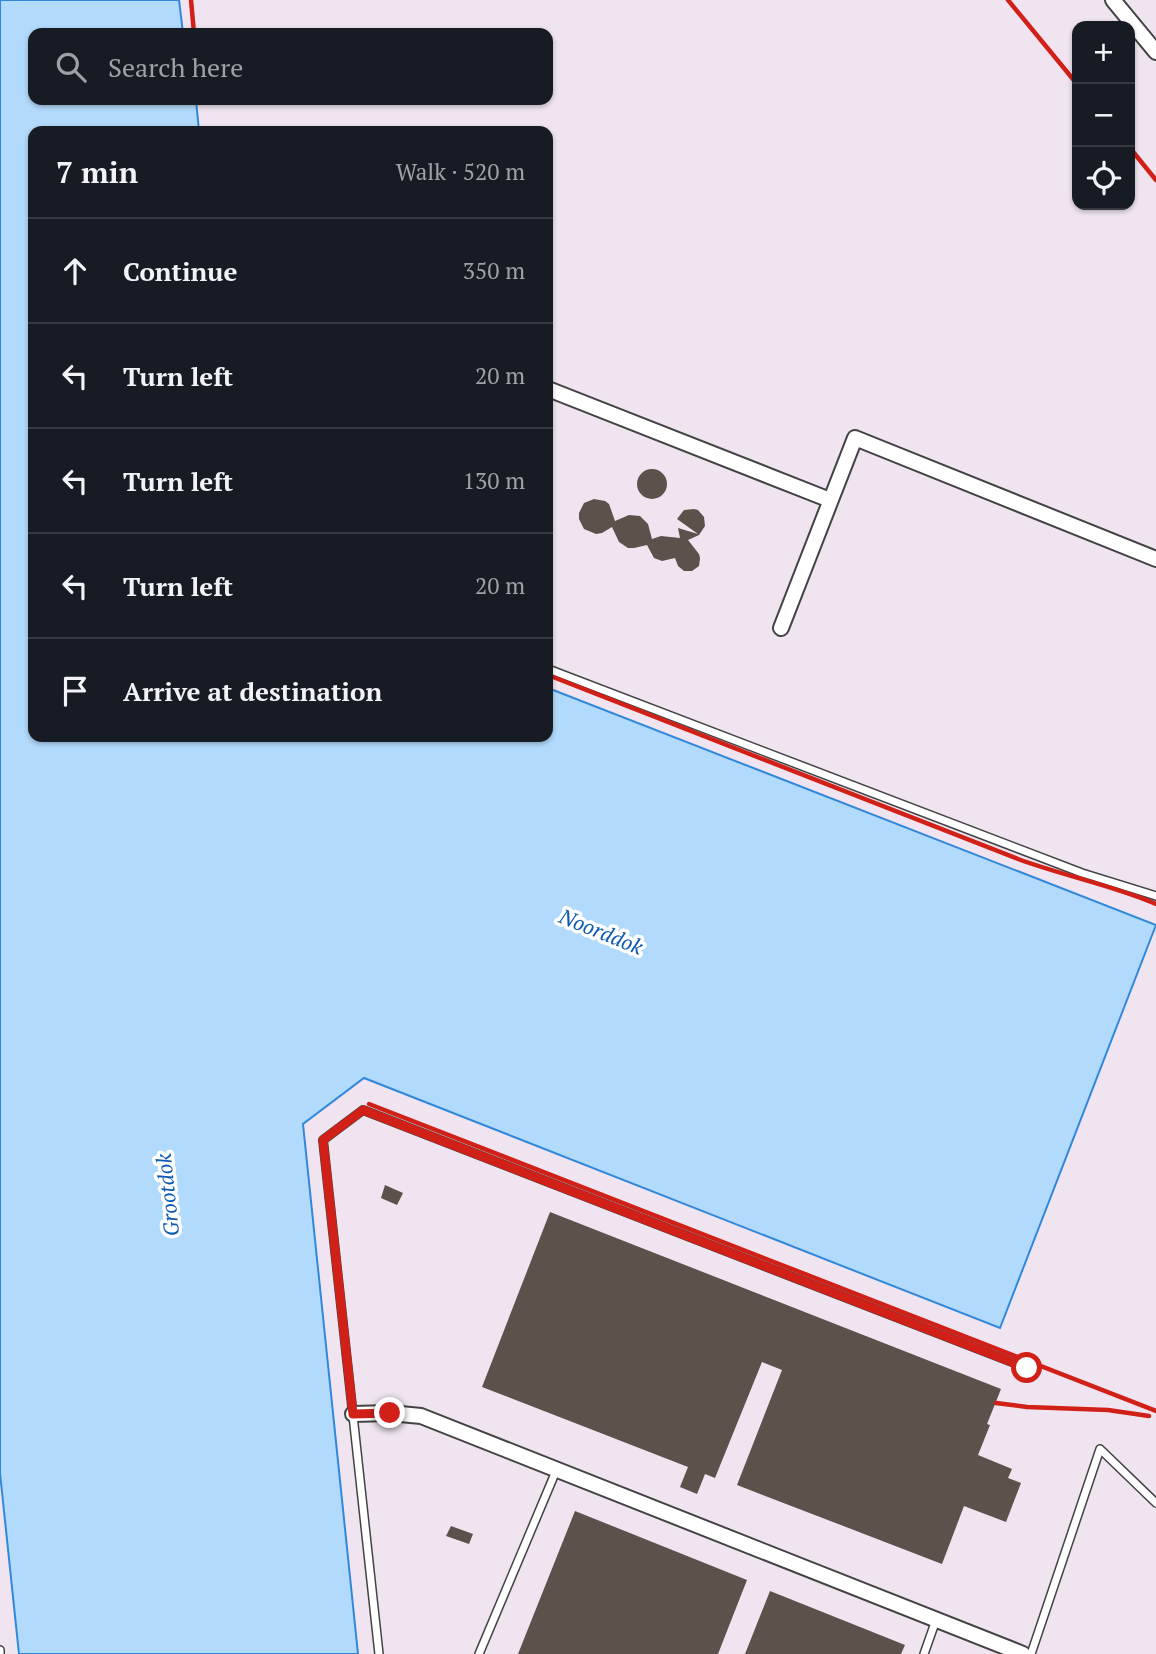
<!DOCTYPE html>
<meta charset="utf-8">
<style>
body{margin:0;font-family:"PT Serif",serif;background:#20242c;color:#f1f3f6}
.controls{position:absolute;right:21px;top:21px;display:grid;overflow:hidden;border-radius:14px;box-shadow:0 2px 5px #0004}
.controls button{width:63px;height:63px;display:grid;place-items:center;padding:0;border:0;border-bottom:2px solid #363941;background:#171b24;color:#f1f3f6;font:35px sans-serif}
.stop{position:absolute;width:21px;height:21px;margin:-16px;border:5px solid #d02018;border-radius:50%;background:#fff}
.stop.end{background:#d02018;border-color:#fff;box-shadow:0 2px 7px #0008}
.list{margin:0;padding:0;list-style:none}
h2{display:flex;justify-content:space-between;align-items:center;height:91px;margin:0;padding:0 28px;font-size:30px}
h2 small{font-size:23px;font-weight:400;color:#9ea1a6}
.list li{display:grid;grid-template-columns:46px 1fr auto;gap:21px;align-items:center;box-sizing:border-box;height:105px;padding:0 28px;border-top:2px solid #363941}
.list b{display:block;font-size:26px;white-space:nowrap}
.list em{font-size:23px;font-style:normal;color:#9ea1a6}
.icon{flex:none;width:38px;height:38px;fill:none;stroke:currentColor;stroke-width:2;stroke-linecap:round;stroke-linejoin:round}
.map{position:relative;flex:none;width:1156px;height:1654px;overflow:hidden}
.search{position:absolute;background:#171b24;box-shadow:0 2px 5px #0004;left:28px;top:28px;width:525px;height:77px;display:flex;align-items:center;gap:18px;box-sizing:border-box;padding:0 24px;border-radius:14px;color:#9ea1a6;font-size:26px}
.panel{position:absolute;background:#171b24;box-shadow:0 2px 5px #0004;left:28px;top:126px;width:525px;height:616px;border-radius:14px}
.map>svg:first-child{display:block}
</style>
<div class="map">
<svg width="1156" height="1654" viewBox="0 0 1156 1654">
<rect width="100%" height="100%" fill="#fffef3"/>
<path fill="#efe4ef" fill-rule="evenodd" d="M 179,0 L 1156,0 L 1156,925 L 548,688 L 548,131 L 199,131 L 196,100 L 548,100 L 548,33 L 183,33 ZM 1077,26 L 1130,26 L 1130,205 L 1077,205 Z
M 1156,928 L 1156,1654 L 358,1654 L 302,1125 L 364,1078 L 1000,1328 Z
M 0,1473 L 19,1654 L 0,1654 Z"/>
<path fill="#b2dafc" stroke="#3188db" stroke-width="2" d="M 0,0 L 179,0 L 183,33 L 33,33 L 33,100 L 196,100 L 199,131 L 33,131 L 33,737 L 548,737 L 548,688 L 1156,925 L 1000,1328 L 364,1078 L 303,1124 L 358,1654 L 19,1654 L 0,1473 Z"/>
<path fill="#5a524b" d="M637 484a15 15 0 1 1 30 0a15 15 0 1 1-30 0Z
M 594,499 L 605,501 L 609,504 L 615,521 L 629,515 L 640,516 L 648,524 L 652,539 L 661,536 L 680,538 L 678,528 L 698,534 L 677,519 L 684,510 L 694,509 L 698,510 L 704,517 L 705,526 L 699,535 L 688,540 L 699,554 L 700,558 L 699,566 L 692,571 L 684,571 L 678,566 L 675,558 L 662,561 L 654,558 L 647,545 L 634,548 L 628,548 L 619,542 L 612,527 L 602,533 L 596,534 L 584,529 L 579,519 L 579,513 L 584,503 Z
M 385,1185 L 403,1193 L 397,1205 L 381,1198 Z
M 550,1212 L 1001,1389 L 987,1424 L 990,1425 L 978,1455 L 1012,1469 L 1008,1478 L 1021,1483 L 1006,1522 L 964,1506 L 942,1564 L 737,1485 L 782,1370 L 762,1362 L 715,1478 L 705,1474 L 697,1494 L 680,1487 L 688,1467 L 482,1387 Z
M 575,1511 L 747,1580 L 718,1654 L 518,1654 Z
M 451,1526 L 473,1534 L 469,1544 L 446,1536 Z
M 770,1591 L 905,1645 L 901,1654 L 745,1654 Z"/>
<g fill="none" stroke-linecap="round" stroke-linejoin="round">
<g stroke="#434343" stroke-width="10">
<path id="service" d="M 548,669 L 1082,873 L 1156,896
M 0,1650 L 0,1654
M 379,1654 L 323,1140 L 363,1110 L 1027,1368
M 479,1654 L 556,1471
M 924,1654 L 936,1620
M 1031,1654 L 1100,1449 L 1156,1503"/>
</g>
<g stroke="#434343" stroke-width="18">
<path id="minor" d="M 1113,0 L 1156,52
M 548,389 L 830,500
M 781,628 L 855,438 L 1156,559
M 353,1414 L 390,1413 L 421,1416 L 1023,1654"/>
</g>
<use href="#service" stroke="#fff" stroke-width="7"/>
<use href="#minor" stroke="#fff" stroke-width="14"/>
<path stroke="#d02018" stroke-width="4.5" d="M 191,0 L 194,33
M 1008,0 L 1077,84
M 1130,148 L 1156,180
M 548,675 L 1018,859 C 1064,876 1112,885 1156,904
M 369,1104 L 1156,1411
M 996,1403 L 1027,1407 L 1108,1410 L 1149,1416"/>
</g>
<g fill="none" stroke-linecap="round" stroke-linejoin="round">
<path stroke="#d02018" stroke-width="9" d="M 390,1413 L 353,1414 L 323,1140 L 363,1110 L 1027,1368"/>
</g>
<g text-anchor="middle" stroke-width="7" stroke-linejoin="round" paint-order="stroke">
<g font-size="21" font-style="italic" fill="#0b59b0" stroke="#fff">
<text transform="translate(601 932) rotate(22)" y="7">Noorddok</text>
<text transform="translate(168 1195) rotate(-96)" y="7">Grootdok</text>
</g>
</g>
</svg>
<div class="controls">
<button>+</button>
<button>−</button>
<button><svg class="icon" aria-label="locate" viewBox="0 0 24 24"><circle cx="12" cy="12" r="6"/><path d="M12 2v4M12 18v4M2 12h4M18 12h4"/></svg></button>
</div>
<div class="stop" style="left:1027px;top:1368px"></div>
<div class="stop end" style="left:390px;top:1413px"></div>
<div class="search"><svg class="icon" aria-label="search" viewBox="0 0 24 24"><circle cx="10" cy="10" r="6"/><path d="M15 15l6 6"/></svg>Search here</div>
<section class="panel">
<h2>7 min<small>Walk · 520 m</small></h2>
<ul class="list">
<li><svg class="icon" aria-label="ahead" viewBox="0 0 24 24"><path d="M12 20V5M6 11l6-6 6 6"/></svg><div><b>Continue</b></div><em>350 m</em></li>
<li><svg class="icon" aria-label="left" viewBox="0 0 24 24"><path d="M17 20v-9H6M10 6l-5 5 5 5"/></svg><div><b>Turn left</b></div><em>20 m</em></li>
<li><svg class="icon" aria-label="left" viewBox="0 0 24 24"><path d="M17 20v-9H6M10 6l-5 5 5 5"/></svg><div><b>Turn left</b></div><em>130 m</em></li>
<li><svg class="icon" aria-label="left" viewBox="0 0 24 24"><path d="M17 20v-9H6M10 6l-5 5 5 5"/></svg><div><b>Turn left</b></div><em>20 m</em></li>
<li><svg class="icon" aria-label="arrive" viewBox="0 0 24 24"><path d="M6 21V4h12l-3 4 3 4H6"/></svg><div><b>Arrive at destination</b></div></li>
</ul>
</section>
</div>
